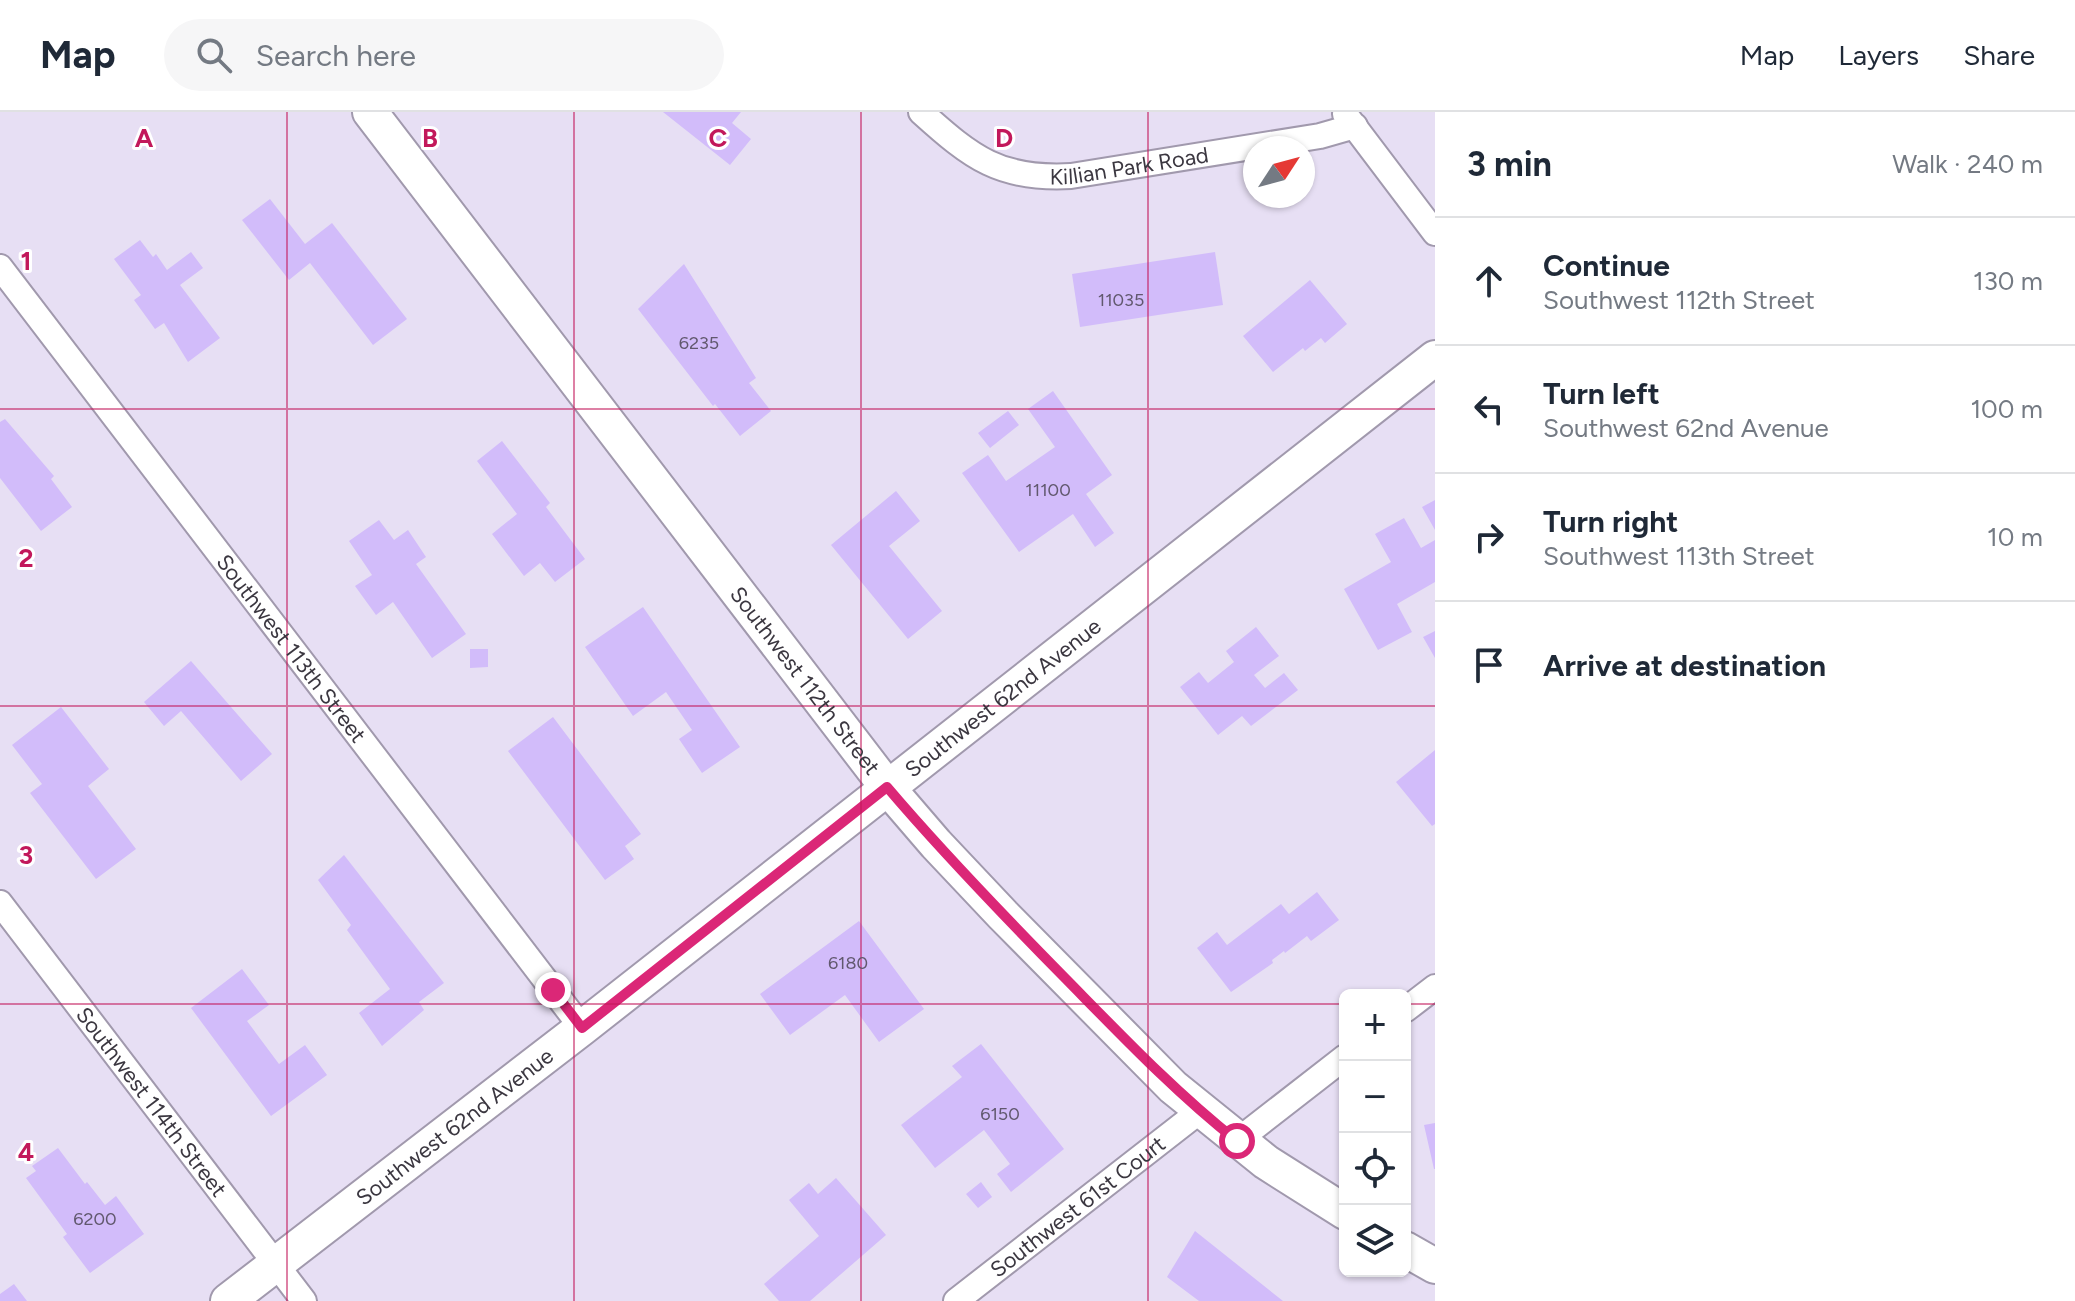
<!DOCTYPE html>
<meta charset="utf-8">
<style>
body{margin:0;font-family:Figtree,sans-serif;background:#f6f6f7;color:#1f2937}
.controls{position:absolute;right:24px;bottom:24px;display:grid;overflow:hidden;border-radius:12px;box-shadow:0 2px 6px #0004}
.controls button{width:72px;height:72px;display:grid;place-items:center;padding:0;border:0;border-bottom:2px solid #e0e1e3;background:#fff;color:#1f2937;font:40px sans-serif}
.compass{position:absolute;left:1243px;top:24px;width:72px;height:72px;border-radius:50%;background:#fff;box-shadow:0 2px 6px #0004;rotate:54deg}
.stop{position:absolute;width:24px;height:24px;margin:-18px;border:6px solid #db2777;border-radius:50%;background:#fff}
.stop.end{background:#db2777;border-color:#fff;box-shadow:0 2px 8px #0008}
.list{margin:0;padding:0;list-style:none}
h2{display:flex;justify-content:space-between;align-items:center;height:104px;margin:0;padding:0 32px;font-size:34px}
h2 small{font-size:26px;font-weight:400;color:#747a83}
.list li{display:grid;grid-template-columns:52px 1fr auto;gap:24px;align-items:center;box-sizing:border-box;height:128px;padding:0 32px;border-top:2px solid #e0e1e3}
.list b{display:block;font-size:30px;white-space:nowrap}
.list p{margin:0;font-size:26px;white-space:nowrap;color:#747a83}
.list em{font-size:26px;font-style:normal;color:#747a83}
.icon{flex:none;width:44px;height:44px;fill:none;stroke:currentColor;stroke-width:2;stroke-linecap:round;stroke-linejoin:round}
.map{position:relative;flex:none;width:1435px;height:1189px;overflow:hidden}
header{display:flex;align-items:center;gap:48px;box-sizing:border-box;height:112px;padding:0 40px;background:#fff;border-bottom:2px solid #e0e1e3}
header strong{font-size:38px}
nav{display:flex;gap:44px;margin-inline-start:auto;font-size:28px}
.search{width:560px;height:72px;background:#f6f6f7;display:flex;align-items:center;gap:20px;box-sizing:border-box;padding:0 28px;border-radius:44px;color:#747a83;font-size:30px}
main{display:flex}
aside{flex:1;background:#fff}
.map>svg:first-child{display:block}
</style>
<header>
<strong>Map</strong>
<div class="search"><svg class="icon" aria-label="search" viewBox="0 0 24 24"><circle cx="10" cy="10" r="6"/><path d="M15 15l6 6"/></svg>Search here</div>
<nav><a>Map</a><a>Layers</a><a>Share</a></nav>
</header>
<main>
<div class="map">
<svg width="1435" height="1189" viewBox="0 0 1435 1189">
<rect width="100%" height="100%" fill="#e7dff4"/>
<path fill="#d2bcfa" d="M 663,0 L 741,0 L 732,11 L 751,27 L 730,53 Z
M 270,87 L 305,132 L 332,111 L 407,207 L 373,233 L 310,151 L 289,168 L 242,108 Z
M 140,128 L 153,145 L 156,142 L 167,158 L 191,140 L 203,156 L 180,173 L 220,226 L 188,250 L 164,211 L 155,217 L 134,188 L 141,183 L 114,147 Z
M 1215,140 L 1223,193 L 1080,215 L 1072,162 Z
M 684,152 L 756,266 L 749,271 L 771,299 L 740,324 L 715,292 L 713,294 L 638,197 Z
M 1310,168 L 1347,212 L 1325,231 L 1321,226 L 1305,239 L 1303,236 L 1273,260 L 1243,224 Z
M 1053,279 L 1112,363 L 1086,382 L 1114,421 L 1095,435 L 1073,402 L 1019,440 L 962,361 L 988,343 L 1006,369 L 1055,335 L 1028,297 Z
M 1008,299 L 1019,313 L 990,336 L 978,321 Z
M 5,307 L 54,364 L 51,367 L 72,395 L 41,419 L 0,366 L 0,310 Z
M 502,329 L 550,391 L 546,395 L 585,447 L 555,470 L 540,451 L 524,464 L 492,422 L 517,402 L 477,349 Z
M 896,379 L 920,409 L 889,434 L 942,499 L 908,527 L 831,433 Z
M 1435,388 L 1435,418 L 1422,395 Z
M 1404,406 L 1421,436 L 1435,428 L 1435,470 L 1397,492 L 1412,520 L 1378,538 L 1344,477 L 1391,450 L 1375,422 Z
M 379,408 L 394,428 L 408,418 L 426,445 L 416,452 L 466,522 L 432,546 L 393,490 L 376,503 L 355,474 L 372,463 L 349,429 Z
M 643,495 L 740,635 L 702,661 L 679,627 L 692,618 L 666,580 L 633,604 L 585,535 Z
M 1256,515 L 1279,544 L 1254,563 L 1265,576 L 1284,561 L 1298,578 L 1251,614 L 1242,604 L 1218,623 L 1180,575 L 1199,560 L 1208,571 L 1234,550 L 1226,539 Z
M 1435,519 L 1435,546 L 1423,525 Z
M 470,537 L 488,537 L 488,555 L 470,556 Z
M 191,549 L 272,642 L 241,669 L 181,599 L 164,614 L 144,590 Z
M 61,595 L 109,657 L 88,674 L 136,737 L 96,767 L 30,681 L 42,672 L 12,633 Z
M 553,605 L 641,722 L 625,734 L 634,747 L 605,768 L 508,639 Z
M 1435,638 L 1435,712 L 1432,714 L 1396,670 Z
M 344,743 L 444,871 L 419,890 L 424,898 L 382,934 L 359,901 L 390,877 L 347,818 L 351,813 L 318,768 Z
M 1317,780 L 1339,808 L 1311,829 L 1307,824 L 1285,841 L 1284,839 L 1272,848 L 1273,851 L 1231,880 L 1197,836 L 1217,820 L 1227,833 L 1281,792 L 1289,802 Z
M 859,809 L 924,897 L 879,930 L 845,883 L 790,923 L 760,882 Z
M 242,857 L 269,893 L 247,909 L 279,952 L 305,933 L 327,963 L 271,1004 L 191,896 Z
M 981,932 L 1064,1037 L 1011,1080 L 997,1062 L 1010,1052 L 984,1018 L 935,1056 L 901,1013 L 962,965 L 952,954 Z
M 1435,1011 L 1435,1057 L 1434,1057 L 1424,1013 Z
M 58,1036 L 85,1072 L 87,1070 L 105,1093 L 116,1084 L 144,1122 L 90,1161 L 63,1125 L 67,1122 L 26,1066 L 36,1059 L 32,1054 Z
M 836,1066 L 886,1123 L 810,1189 L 779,1189 L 764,1172 L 819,1124 L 789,1088 L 809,1071 L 818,1082 Z
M 981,1070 L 992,1085 L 978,1096 L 966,1082 Z
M 1195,1119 L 1283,1189 L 1199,1189 L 1167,1165 Z
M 14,1172 L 27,1189 L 0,1189 L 0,1182 Z"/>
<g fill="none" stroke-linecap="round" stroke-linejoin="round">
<g stroke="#a199ad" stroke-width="28">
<g id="street">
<path id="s1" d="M 921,0 C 972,46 1000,68 1071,64 L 1320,24 L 1355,14"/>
<path d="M 1345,2 L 1435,121"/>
<path id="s2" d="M 0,155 L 582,916"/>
<path id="s3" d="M 0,791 L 304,1189"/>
<path d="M 1405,898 L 1435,875"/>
<path d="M 1237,1029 L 1345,945"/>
<path id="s4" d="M 956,1189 L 1200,999"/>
</g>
</g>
<g stroke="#a199ad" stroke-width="38">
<g id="secondary">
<path id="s5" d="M 370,0 L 887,675 L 936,732 L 1003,803 L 1173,975 L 1266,1050 L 1345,1100"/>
<path d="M 1405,1137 L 1435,1154"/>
<path id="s6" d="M 228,1189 L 582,916 L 1435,246"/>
</g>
</g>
<use href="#street" stroke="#fff" stroke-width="24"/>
<use href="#secondary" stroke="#fff" stroke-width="34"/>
</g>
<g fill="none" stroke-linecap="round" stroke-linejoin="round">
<path stroke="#db2777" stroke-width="10" d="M 553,878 L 582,916 L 887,675 C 943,741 1004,804 1065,866 C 1121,923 1175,980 1237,1029"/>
</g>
<path fill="none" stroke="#c2185b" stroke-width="2" stroke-opacity="0.55" d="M 287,0 L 287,1189M 574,0 L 574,1189M 861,0 L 861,1189M 1148,0 L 1148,1189M 0,297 L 1435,297M 0,594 L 1435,594M 0,892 L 1345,892M 1405,892 L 1435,892"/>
<g text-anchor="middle" stroke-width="6" stroke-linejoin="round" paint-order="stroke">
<g font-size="18" fill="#61586e">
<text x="1121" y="194">11035</text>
<text x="699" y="237">6235</text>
<text x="1048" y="384">11100</text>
<text x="848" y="857">6180</text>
<text x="1000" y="1008">6150</text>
<text x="95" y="1113">6200</text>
</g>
<g font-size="22" fill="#3b3740" stroke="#fff">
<text dy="8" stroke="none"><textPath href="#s1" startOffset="228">Killian Park Road</textPath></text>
<text dy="8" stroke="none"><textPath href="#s2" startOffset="480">Southwest 113th Street</textPath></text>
<text dy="8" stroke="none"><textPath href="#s5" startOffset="716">Southwest 112th Street</textPath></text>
<text dy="8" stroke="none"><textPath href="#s6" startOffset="982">Southwest 62nd Avenue</textPath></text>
<text dy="8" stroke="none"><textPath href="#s3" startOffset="250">Southwest 114th Street</textPath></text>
<text dy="8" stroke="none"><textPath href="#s6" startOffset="286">Southwest 62nd Avenue</textPath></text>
<text dy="8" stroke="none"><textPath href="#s4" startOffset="154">Southwest 61st Court</textPath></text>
</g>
</g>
<g font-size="26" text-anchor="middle" font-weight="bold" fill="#c2185b" stroke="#fff" stroke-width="6" stroke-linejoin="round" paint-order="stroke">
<text x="144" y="35">A</text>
<text x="430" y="35">B</text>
<text x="718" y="35">C</text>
<text x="1004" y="35">D</text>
<text x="26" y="158">1</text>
<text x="26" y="455">2</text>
<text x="26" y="752">3</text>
<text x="26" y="1049">4</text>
</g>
</svg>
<div class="controls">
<button>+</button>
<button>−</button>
<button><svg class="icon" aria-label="locate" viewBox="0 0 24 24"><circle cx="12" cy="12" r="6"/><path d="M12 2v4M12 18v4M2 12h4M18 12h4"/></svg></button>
<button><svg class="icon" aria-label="layers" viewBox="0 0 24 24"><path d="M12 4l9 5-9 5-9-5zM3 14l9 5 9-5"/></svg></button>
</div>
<svg class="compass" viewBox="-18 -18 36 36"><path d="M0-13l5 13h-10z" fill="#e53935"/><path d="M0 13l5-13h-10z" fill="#747a83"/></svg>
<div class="stop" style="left:1237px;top:1029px"></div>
<div class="stop end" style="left:553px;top:878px"></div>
</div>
<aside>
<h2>3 min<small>Walk · 240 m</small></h2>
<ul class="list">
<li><svg class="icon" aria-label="ahead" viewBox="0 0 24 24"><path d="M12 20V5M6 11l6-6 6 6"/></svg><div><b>Continue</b><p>Southwest 112th Street</p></div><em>130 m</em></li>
<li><svg class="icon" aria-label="left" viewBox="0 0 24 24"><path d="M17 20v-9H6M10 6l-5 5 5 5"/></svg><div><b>Turn left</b><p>Southwest 62nd Avenue</p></div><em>100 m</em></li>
<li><svg class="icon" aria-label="right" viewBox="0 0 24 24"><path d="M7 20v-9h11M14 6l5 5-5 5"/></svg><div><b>Turn right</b><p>Southwest 113th Street</p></div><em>10 m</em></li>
<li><svg class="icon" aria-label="arrive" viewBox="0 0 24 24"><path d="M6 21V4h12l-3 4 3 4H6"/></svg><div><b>Arrive at destination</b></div></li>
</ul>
</aside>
</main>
